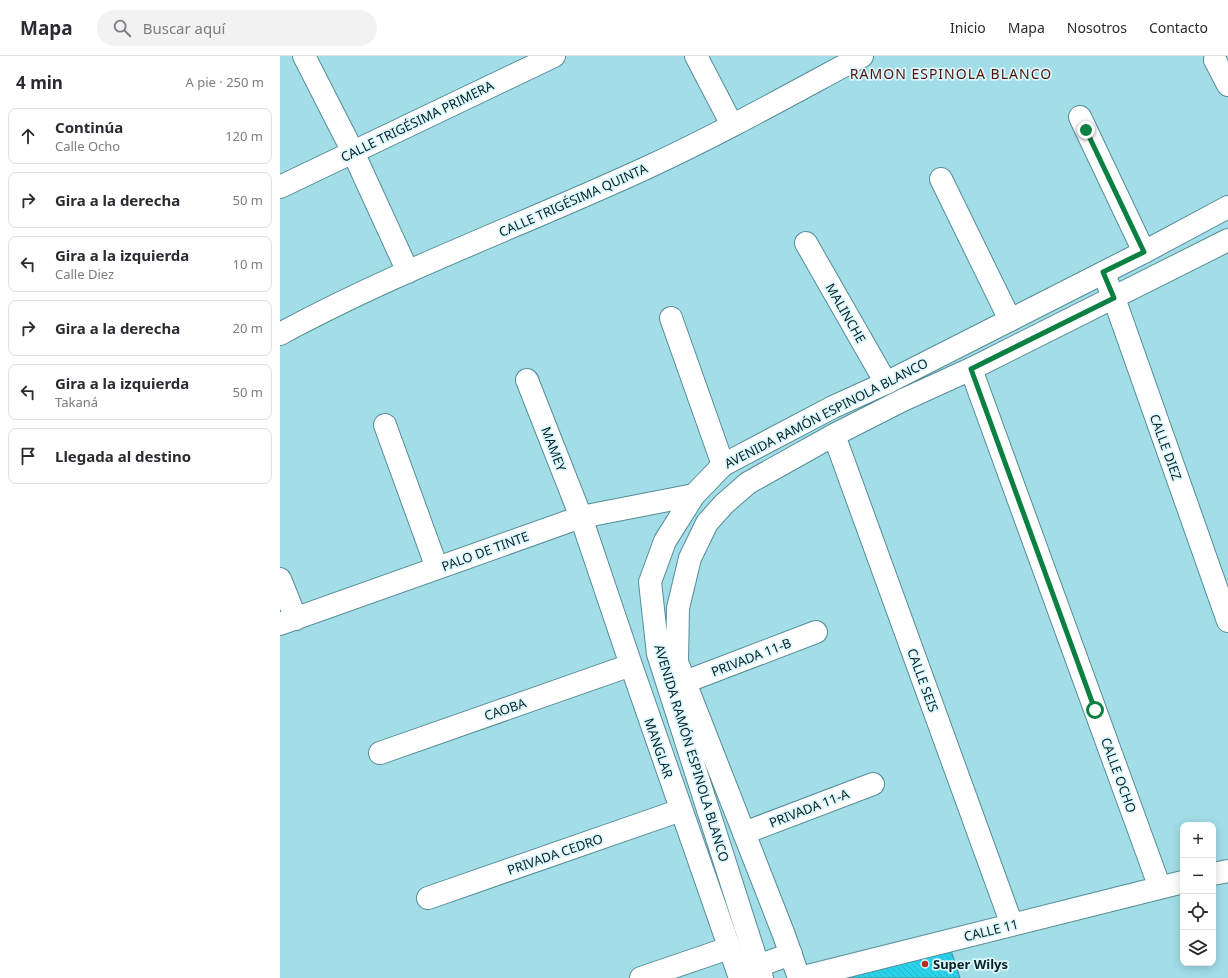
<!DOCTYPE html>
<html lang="es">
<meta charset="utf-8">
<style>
body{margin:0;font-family:"Noto Sans",sans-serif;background:#f2f2f3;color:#2b2b33}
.controls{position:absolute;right:12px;bottom:12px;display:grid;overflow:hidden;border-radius:8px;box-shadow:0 2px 10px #0003}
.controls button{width:36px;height:36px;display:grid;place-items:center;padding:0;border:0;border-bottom:1px solid #e1e1e2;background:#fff;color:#2b2b33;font:20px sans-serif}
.stop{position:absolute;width:12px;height:12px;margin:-9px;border:3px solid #0b8043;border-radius:50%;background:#fff}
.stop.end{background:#0b8043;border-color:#fff;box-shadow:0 1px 4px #0008}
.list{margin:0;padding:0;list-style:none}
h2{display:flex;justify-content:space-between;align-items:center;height:52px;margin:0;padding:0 16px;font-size:17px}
h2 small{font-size:13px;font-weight:400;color:#7c7c81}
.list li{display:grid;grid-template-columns:26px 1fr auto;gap:12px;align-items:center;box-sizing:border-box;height:56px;margin:0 8px 8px;padding:0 8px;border:1px solid #e1e1e2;border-radius:8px}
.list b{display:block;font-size:15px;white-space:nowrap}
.list p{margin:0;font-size:13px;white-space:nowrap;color:#7c7c81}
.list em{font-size:13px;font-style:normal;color:#7c7c81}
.icon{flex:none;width:22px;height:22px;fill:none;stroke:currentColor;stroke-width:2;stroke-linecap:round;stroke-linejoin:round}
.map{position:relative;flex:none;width:948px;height:922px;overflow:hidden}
header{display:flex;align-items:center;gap:24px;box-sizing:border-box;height:56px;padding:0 20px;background:#fff;border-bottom:1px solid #e1e1e2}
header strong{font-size:19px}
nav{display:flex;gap:22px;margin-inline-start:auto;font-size:14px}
.search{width:280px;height:36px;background:#f2f2f3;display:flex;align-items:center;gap:10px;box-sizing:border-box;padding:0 14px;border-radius:22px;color:#7c7c81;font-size:15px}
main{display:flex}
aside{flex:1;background:#fff}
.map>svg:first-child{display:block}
</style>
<header>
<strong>Mapa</strong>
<div class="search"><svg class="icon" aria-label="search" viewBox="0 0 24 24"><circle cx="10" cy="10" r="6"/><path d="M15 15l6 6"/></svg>Buscar aquí</div>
<nav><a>Inicio</a><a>Mapa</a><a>Nosotros</a><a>Contacto</a></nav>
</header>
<main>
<aside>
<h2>4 min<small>A pie · 250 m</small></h2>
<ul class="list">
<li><svg class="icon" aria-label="ahead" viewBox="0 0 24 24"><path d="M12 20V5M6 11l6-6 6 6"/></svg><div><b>Continúa</b><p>Calle Ocho</p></div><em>120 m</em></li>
<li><svg class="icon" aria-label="right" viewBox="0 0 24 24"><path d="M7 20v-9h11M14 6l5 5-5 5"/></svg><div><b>Gira a la derecha</b></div><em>50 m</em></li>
<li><svg class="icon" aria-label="left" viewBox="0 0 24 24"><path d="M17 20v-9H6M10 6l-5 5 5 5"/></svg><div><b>Gira a la izquierda</b><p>Calle Diez</p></div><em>10 m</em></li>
<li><svg class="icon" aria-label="right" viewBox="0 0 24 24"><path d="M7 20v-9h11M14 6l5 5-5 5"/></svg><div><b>Gira a la derecha</b></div><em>20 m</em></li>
<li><svg class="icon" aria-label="left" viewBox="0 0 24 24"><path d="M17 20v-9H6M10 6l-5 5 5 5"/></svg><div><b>Gira a la izquierda</b><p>Takaná</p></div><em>50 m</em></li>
<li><svg class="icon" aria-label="arrive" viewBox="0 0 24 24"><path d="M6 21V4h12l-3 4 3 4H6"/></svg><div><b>Llegada al destino</b></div></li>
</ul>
</aside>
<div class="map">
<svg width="948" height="922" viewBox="0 0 948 922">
<defs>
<pattern id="building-back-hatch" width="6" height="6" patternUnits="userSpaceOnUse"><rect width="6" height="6" fill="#2ad3ec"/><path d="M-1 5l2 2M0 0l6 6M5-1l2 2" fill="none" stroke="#24b5ca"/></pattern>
</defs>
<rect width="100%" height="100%" fill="#a2dde8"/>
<path fill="url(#building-back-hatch)" stroke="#508994" d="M 671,894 L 680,922 L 557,922 Z"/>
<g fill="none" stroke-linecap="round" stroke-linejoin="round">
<g stroke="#558d98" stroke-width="24">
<path id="minor" d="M 24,0 L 73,96 L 128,216
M 416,0 L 452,69
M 935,4 L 948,29
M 800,61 L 864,196
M 661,123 L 730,264
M 0,131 L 274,0
M 526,187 L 606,327
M 823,217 L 834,242 L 948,565
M 391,262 L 443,409
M 0,278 C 118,214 245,168 366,112 C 440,78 511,38 582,0
M 691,313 L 880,832
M 247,324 L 301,461 L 351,609 L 460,922
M 105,369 L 157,512
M 554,379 L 732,869
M 0,523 L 16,563
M 0,568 L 301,461 L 414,439
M 405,626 L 536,576
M 100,697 L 351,609
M 464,777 L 593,728
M 933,818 L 948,815
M 148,842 L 401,754
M 361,922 L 449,892
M 520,922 L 903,826"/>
</g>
<g stroke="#558d98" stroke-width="24">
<path id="tertiary" d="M 478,910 L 511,898"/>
</g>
<g stroke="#558d98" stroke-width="24">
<path id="secondary" d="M 482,922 L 378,598 L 370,526 L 385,485 L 414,439 L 443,409 L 553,351 L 606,327 L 864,196 L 948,151
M 519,922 L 504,879 L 397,606 L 398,552 L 410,502 L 427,467 L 444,448 L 468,427 L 554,379 L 623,344 L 691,313 L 948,184"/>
</g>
<use href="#minor" stroke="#fff" stroke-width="22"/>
<use href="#tertiary" stroke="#fff" stroke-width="22"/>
<use href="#secondary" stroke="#fff" stroke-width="22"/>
</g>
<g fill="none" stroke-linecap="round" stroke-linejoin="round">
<path stroke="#0b8043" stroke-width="5" d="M 806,74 L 864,196 L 823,216 L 834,242 L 691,313 L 815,654"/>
</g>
<circle fill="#ba2d1b" stroke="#dbf8fe" stroke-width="1.5" cx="645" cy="908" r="4"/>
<g text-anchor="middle" stroke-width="3.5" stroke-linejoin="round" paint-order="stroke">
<g font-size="13" fill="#0a2226" stroke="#dbf8fe">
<text transform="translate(137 65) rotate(-26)" y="5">CALLE TRIGÉSIMA PRIMERA</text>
<text transform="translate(293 144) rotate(-24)" y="5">CALLE TRIGÉSIMA QUINTA</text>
<text transform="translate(566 257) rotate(60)" y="5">MALINCHE</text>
<text transform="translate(546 357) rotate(-27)" y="5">AVENIDA RAMÓN ESPINOLA BLANCO</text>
<text transform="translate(886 391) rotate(70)" y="5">CALLE DIEZ</text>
<text transform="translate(274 393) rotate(69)" y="5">MAMEY</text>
<text transform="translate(205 495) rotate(-20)" y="5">PALO DE TINTE</text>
<text transform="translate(471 601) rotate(-21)" y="5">PRIVADA 11-B</text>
<text transform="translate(643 624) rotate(70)" y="5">CALLE SEIS</text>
<text transform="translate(225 653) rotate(-19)" y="5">CAOBA</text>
<text transform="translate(379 692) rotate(71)" y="5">MANGLAR</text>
<text transform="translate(412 697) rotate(73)" y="5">AVENIDA RAMÓN ESPINOLA BLANCO</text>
<text transform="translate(839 719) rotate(70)" y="5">CALLE OCHO</text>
<text transform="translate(529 752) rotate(-21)" y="5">PRIVADA 11-A</text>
<text transform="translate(275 798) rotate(-19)" y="5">PRIVADA CEDRO</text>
<text transform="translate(711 874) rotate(-14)" y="5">CALLE 11</text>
</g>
<g font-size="13" font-weight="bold" fill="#0a2226" stroke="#dbf8fe" text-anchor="start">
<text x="653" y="913">Super Wilys</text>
</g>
<g font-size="14" letter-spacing="1" fill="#56130a" stroke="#dbf8fe">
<text x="671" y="23">RAMON ESPINOLA BLANCO</text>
</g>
</g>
</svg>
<div class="controls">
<button>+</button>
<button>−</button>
<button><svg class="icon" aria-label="locate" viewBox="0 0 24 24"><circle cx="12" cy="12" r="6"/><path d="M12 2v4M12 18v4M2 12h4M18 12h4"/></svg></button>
<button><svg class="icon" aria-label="layers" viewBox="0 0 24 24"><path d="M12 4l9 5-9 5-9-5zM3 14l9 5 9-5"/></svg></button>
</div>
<div class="stop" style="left:815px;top:654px"></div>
<div class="stop end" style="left:806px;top:74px"></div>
</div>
</main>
